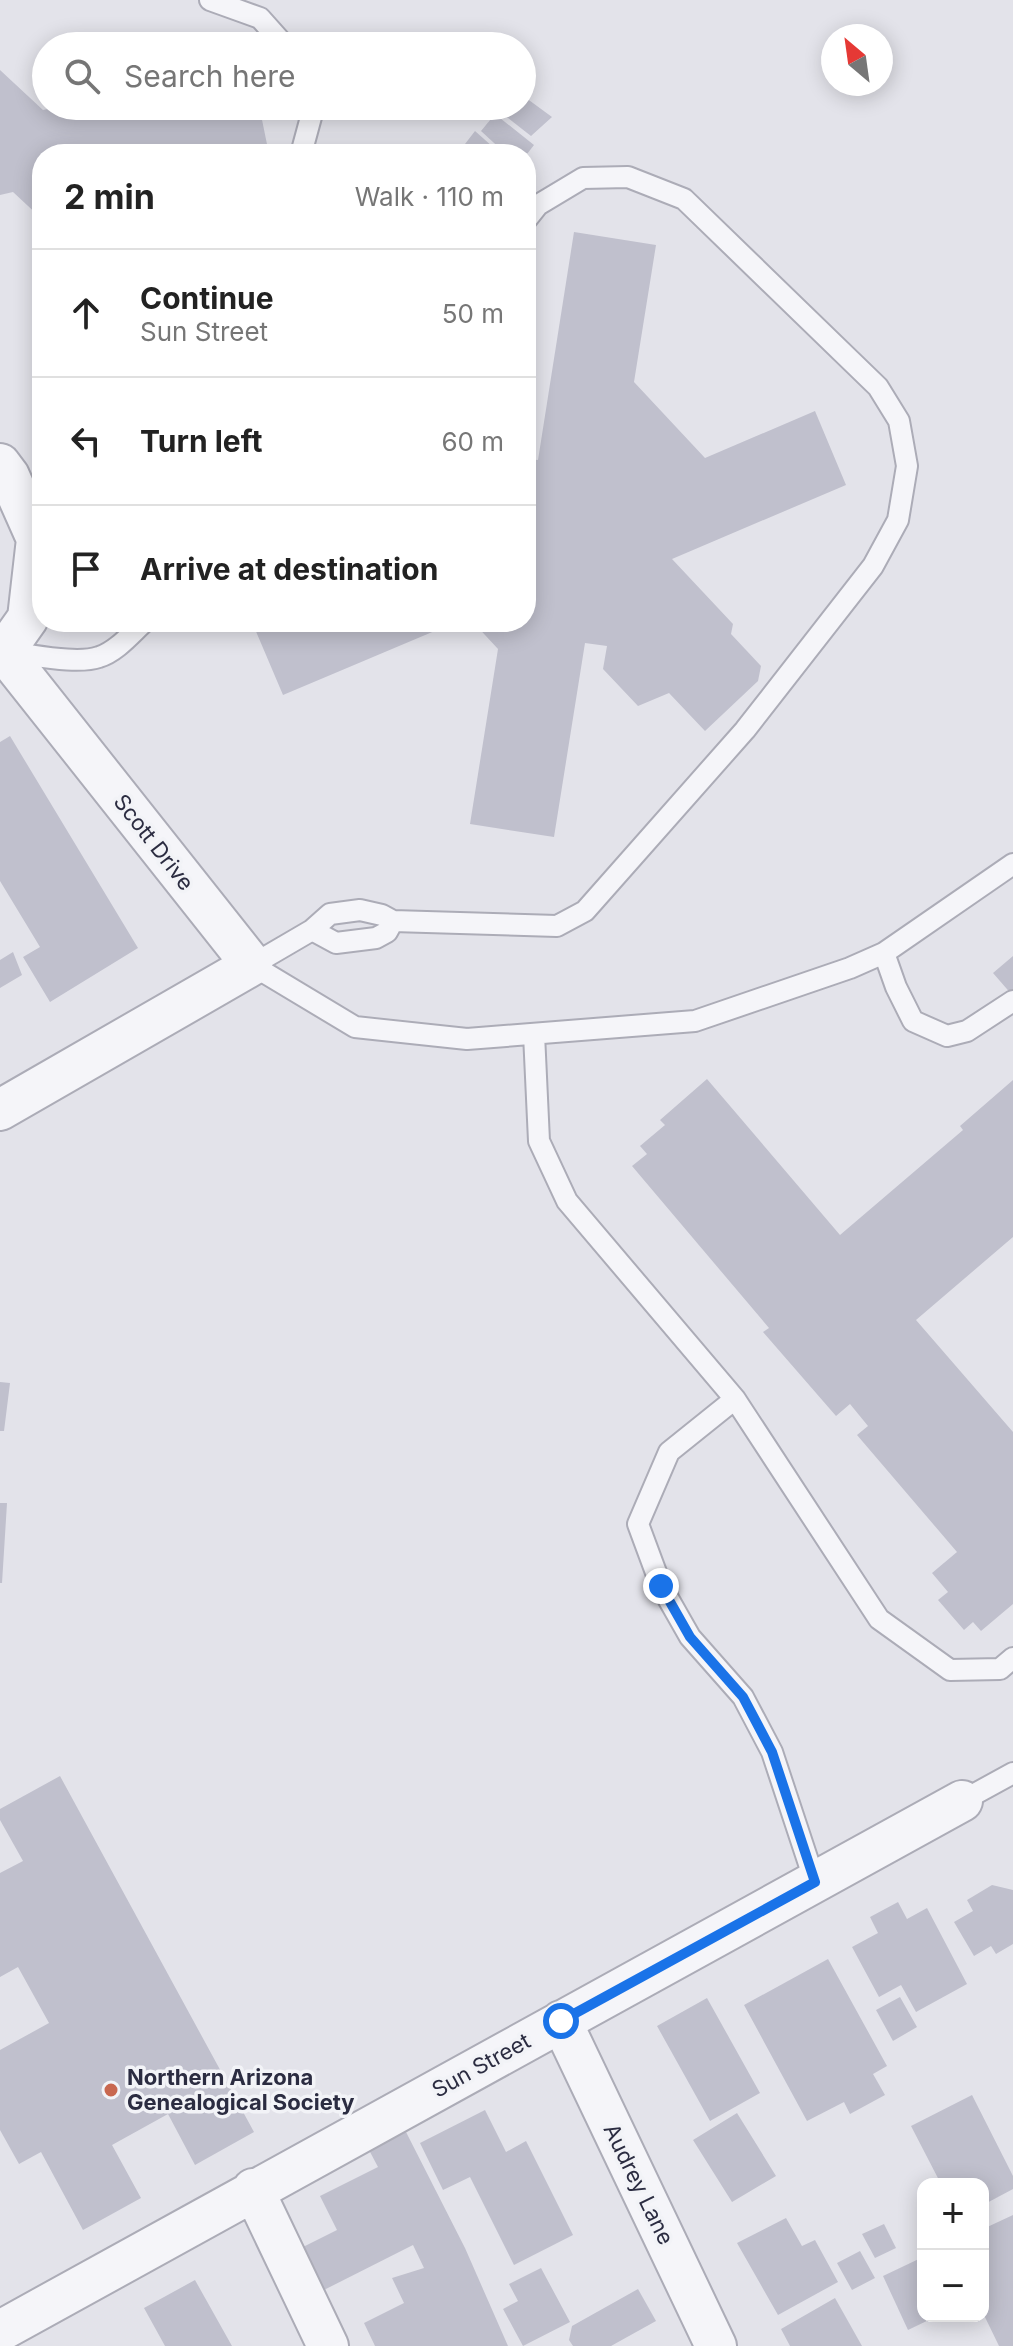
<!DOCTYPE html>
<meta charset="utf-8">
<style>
body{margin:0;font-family:Inter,sans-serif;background:#f6f6f6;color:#222}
.controls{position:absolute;right:24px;bottom:24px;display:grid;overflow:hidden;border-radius:16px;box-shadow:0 4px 20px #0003}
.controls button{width:72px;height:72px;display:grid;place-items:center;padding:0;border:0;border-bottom:2px solid #e0e0e0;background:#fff;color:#222;font:40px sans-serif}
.compass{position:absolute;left:821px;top:24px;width:72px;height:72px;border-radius:50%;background:#fff;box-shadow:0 4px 20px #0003;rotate:331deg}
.stop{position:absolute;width:24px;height:24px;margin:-18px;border:6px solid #1a73e8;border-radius:50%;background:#fff}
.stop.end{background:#1a73e8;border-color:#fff;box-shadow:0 2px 8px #0008}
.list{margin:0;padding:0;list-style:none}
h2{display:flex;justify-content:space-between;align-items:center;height:104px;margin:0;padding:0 32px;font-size:34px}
h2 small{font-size:26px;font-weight:400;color:#767676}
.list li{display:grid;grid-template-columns:52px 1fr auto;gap:24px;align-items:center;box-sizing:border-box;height:128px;padding:0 32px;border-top:2px solid #e0e0e0}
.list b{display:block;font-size:30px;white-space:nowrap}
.list p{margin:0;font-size:26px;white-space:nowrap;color:#767676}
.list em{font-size:26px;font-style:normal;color:#767676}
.icon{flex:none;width:44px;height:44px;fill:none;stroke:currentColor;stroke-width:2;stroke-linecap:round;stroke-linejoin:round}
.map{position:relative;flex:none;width:1013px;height:2346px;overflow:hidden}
.search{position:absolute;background:#fff;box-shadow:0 4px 20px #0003;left:32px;top:32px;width:504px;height:88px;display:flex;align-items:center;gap:20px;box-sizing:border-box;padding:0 28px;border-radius:44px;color:#767676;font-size:30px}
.panel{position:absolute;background:#fff;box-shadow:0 4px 20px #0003;left:32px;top:144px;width:504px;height:488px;border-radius:32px}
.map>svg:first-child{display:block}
</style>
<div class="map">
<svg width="1013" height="2346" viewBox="0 0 1013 2346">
<rect width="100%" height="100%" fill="#e3e3ea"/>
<path fill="#c0c0cd" d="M 0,70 L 43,110 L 63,106 L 256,106 L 260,110 L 269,154 L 42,154 L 42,219 L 13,192 L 0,195 Z
M 522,95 L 552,117 L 531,136 L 499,111 L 504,106 L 522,106 Z
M 495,114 L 534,145 L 527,154 L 506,154 L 481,131 Z
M 475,131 L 493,147 L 486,154 L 480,154 L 465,144 Z
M 574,232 L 656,245 L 634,382 L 705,458 L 815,411 L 846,485 L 672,559 L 733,624 L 731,634 L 761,666 L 758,681 L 705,731 L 669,693 L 638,706 L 603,669 L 607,646 L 585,643 L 554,837 L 470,824 L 498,649 L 473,622 L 526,622 L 526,459 L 538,460 Z
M 252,622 L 456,622 L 283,695 Z
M 10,736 L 138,948 L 50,1002 L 23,957 L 40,947 L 0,881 L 0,742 Z
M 13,952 L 22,975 L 0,988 L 0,960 Z
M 1013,956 L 1013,996 L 993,973 Z
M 707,1079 L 840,1235 L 963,1130 L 960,1126 L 1013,1080 L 1013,1237 L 916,1320 L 1013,1432 L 1013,1604 L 981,1631 L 973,1622 L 964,1630 L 938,1600 L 948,1592 L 932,1573 L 957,1552 L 857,1435 L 868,1426 L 850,1404 L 836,1416 L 763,1332 L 769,1328 L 632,1166 L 647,1154 L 640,1146 L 665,1125 L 660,1120 Z
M 0,1382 L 10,1383 L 4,1431 L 0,1431 Z
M 0,1503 L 7,1503 L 2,1583 L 0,1583 Z
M 60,1776 L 254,2132 L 195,2165 L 168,2114 L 112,2145 L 141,2198 L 83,2230 L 41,2152 L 19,2164 L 0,2130 L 0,2050 L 49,2023 L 18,1967 L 0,1977 L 0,1873 L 23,1861 L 0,1820 L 0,1809 Z
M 992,1885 L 1013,1890 L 1013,1944 L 996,1954 L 991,1946 L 974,1956 L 954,1922 L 973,1911 L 967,1900 Z
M 898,1902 L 907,1919 L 927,1908 L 967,1984 L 916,2012 L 901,1985 L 879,1997 L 852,1947 L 878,1933 L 870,1917 Z
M 828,1959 L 887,2066 L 873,2074 L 885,2095 L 850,2114 L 844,2102 L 807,2121 L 744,2005 Z
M 900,1997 L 917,2027 L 893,2041 L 876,2010 Z
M 707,1998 L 760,2093 L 710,2121 L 657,2026 Z
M 972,2095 L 1013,2176 L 1013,2189 L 983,2205 L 983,2184 L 941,2184 L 911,2126 Z
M 485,2110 L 506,2152 L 526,2141 L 573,2235 L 514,2265 L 470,2177 L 443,2190 L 420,2143 Z
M 737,2113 L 776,2176 L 732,2202 L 693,2140 Z
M 406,2132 L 465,2248 L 508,2346 L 375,2346 L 364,2323 L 404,2303 L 392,2278 L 424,2268 L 413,2245 L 318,2293 L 297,2250 L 337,2230 L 320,2196 L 378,2167 L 369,2150 Z
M 1013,2215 L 1013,2346 L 999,2346 L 983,2313 L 983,2278 L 985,2277 L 983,2272 L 983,2229 Z
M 786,2218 L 802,2246 L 815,2240 L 838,2282 L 778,2315 L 737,2243 Z
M 884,2224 L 896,2248 L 875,2258 L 862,2234 Z
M 860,2251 L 875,2278 L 852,2290 L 837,2263 Z
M 923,2257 L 923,2316 L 937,2316 L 908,2330 L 883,2276 Z
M 541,2268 L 570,2322 L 523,2346 L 503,2309 L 518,2301 L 509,2284 Z
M 195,2280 L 232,2346 L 165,2346 L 144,2308 Z
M 638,2289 L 656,2321 L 611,2346 L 573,2346 L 569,2340 L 572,2326 Z
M 835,2298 L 862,2346 L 790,2346 L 781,2329 Z"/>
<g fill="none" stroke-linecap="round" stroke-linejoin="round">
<g stroke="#acacb7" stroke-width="24">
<path id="service" d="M 210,0 L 260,18 L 285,46
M 301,154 L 314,106
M 526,220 L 538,205 L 583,178 L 628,177 L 684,199 L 878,387 L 899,421 L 907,466 L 898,520 L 873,566 L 745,730 L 585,911 L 557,926 L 393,921 L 382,915 L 360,910 L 330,914 L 312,930 L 252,965 L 355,1027 L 467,1039 L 695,1021 L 850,968 L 884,953 L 1013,864
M 5,652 C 30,654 76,665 99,657 C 116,652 131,634 144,622
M 312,930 L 336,943 L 376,938 L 387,932 L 393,921
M 884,953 L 896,987 L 913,1021 L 947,1036 L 967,1031 L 1013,1001
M 534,1034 L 539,1141 L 567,1201 L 735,1399 L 879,1619 L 950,1670 L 1000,1669 L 1013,1658
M 735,1399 L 669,1452 L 638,1524 L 661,1586 L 690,1637 L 743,1697 L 772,1752 L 815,1882
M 962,1801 L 1013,1773"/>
</g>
<g stroke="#acacb7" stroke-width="44">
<path id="minor" d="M 0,464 L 9,476 L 37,539 L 28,618 L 4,652 L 252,965 L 0,1110
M 561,2021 L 716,2346
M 253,2189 L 328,2346
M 0,2331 L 962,1801"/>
</g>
<use href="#service" stroke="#f5f5f9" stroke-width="20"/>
<use href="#minor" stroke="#f5f5f9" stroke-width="40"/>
</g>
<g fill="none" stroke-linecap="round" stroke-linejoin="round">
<path stroke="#1a73e8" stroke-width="10" d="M 561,2021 L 815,1882 L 772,1752 L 743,1697 L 690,1637 L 661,1586"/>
</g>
<circle fill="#c8674f" stroke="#f2f3f7" stroke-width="3" cx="111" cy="2090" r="8"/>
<g text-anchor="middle" stroke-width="7" stroke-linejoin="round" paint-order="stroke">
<g font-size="22" fill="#2b2c41" stroke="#f2f3f7">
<text transform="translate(154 842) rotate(52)" y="8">Scott Drive</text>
<text transform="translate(481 2065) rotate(-29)" y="8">Sun Street</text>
<text transform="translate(639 2184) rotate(64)" y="8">Audrey Lane</text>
</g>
<g font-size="22" font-weight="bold" fill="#2b2c41" stroke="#f2f3f7" text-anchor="start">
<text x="127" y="2085">Northern Arizona<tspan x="127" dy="25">Genealogical Society</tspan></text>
</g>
</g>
</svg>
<div class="controls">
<button>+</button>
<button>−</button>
</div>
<svg class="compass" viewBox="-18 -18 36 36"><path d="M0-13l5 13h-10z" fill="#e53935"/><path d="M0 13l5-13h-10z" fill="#767676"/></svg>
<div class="stop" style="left:561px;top:2021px"></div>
<div class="stop end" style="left:661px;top:1586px"></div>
<div class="search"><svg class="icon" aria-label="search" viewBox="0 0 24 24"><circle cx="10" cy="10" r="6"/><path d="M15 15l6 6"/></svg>Search here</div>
<section class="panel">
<h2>2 min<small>Walk · 110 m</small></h2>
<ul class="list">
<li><svg class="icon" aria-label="ahead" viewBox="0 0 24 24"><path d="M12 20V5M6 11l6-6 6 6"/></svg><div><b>Continue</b><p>Sun Street</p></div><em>50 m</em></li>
<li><svg class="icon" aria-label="left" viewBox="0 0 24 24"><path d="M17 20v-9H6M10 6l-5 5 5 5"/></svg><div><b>Turn left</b></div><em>60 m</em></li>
<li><svg class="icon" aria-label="arrive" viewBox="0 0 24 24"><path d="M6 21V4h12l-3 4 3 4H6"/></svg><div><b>Arrive at destination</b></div></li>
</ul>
</section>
</div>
